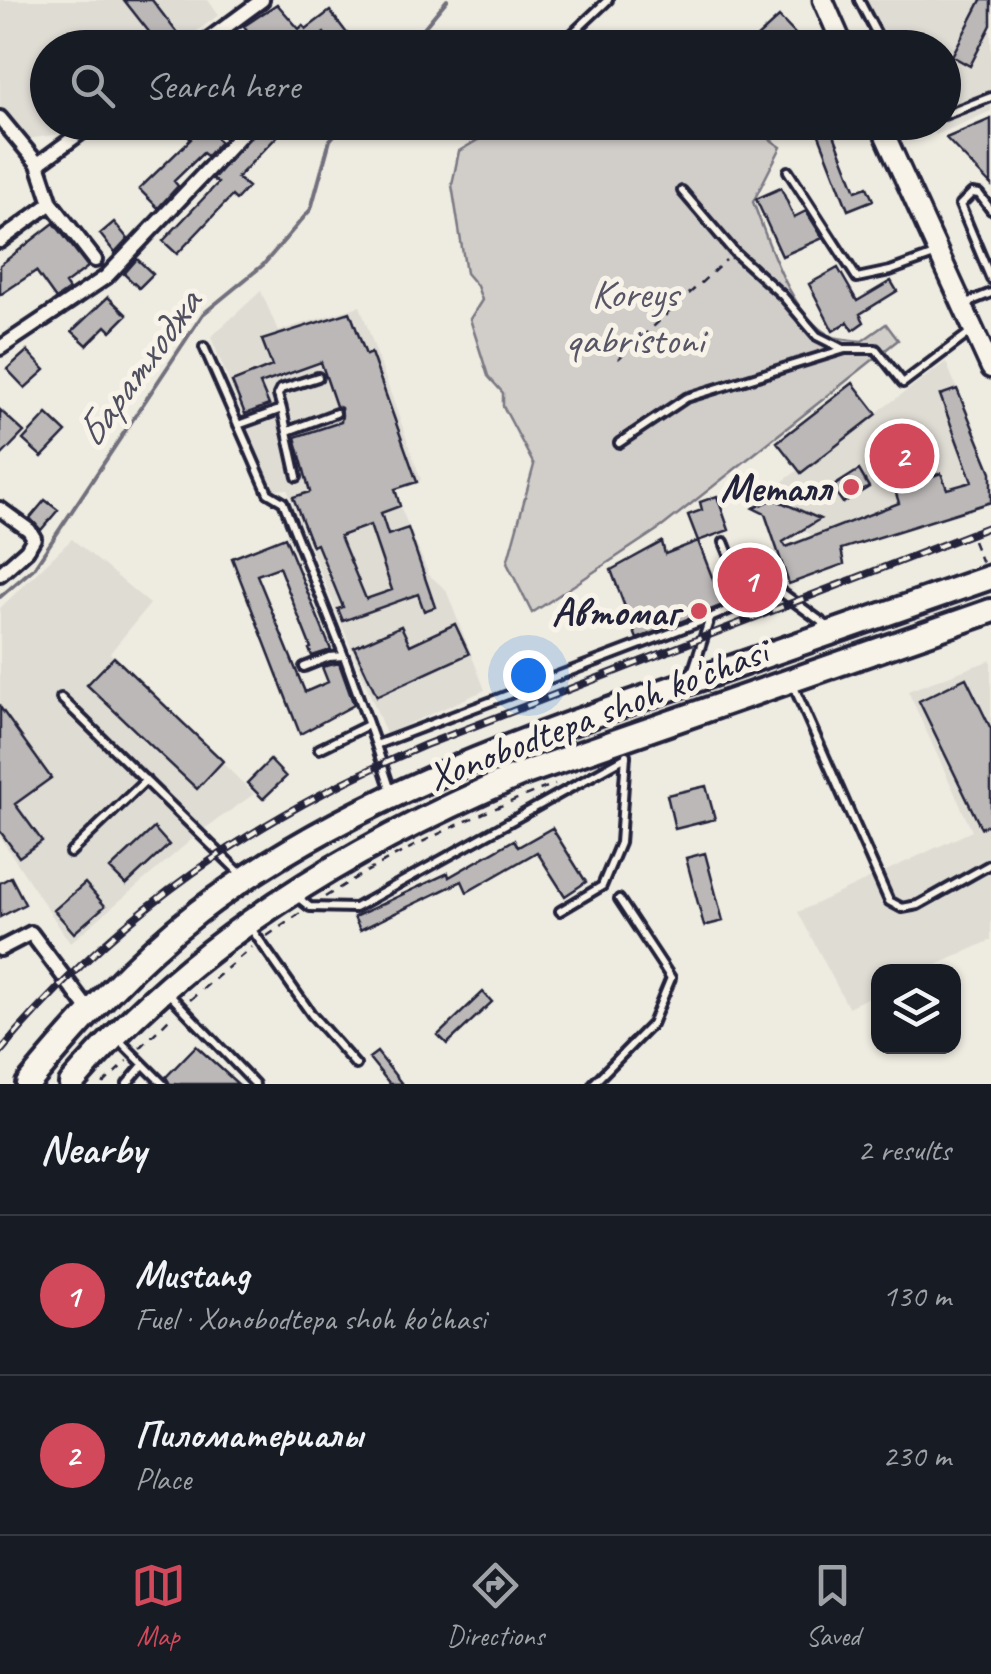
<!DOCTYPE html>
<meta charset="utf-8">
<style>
body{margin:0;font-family:Caveat,sans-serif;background:#20242c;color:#f1f3f6}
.controls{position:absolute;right:30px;bottom:30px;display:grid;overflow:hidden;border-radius:20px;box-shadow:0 2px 8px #0004}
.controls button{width:90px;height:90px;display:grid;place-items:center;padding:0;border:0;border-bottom:2px solid #363941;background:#171b24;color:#f1f3f6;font:50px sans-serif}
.you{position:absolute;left:528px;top:675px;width:35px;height:35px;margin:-25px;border:8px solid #fff;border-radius:50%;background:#1a73e8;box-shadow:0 0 0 15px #1a73e833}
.badge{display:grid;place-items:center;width:65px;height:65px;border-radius:50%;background:#d1495b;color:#fff;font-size:32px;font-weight:700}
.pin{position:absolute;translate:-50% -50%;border:5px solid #fff;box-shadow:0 2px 10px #0006}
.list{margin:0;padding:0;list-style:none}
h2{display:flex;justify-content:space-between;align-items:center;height:130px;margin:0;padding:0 40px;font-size:42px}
h2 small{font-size:32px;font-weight:400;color:#9ea1a6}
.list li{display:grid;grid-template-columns:65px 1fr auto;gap:30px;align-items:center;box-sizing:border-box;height:160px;padding:0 40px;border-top:2px solid #363941}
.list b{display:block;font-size:38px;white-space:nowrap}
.list p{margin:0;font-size:32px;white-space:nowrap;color:#9ea1a6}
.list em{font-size:32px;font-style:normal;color:#9ea1a6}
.icon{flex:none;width:55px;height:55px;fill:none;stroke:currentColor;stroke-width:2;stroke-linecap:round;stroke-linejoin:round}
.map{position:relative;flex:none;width:991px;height:1084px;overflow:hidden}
.search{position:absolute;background:#171b24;box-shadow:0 2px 8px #0004;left:30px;right:30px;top:30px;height:110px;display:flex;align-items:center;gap:25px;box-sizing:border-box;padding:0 35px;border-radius:55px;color:#9ea1a6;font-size:38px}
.sheet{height:450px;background:#171b24}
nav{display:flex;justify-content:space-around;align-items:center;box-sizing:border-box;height:140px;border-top:2px solid #363941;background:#171b24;font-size:28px;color:#9ea1a6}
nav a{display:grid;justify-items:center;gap:5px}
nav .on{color:#d1495b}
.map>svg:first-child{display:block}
</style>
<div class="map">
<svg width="991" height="1084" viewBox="0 0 991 1084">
<rect width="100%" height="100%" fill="#eeebe1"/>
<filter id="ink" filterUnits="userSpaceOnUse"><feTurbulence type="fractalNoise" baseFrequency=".01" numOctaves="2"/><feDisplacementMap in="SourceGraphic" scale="20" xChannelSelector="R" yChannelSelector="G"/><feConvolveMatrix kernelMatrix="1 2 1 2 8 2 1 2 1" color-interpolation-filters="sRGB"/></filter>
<g filter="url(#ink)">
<path fill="#dfdcd4" d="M 0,0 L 208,0 L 219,15 L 175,47 L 48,48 L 48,122 L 75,123 L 60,134 L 27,139 L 0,110 Z
M 864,0 L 991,0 L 991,111 L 936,135 L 929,123 L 944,122 L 944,48 L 889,47 Z
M 261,291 L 278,331 L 360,306 L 421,480 L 395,489 L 400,506 L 429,575 L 446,590 L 485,690 L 386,734 L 287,489 L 273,490 L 211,337 Z
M 946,362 L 991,472 L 991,502 L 843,549 L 753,508 L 752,504 Z
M 72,539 L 150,604 L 110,653 L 254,794 L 204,829 L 70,943 L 0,837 L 0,608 Z
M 991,660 L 991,940 L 924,971 L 878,972 L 878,993 L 848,1007 L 798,912 L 972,831 L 908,691 Z"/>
<path fill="#d1cdc9" stroke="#7a7882" stroke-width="2.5" d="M 507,123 L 686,123 L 710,134 C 745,114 751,127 781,147 L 753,202 C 769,242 790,316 831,336 C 840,340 852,340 862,341 L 886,324 L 898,340 L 663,526 L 532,613 L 507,563 L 534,465 L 503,406 L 503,393 L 488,376 L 470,319 L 482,300 L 477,286 L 466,273 L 452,185 L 459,151 Z"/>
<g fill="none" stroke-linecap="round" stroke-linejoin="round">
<path stroke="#716f7b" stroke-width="4" d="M 407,48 L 447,0
M 0,597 L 34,568 L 203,314 L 263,265 L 311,209 L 330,140 L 345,122"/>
</g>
<path fill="#bbb8b7" stroke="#22223b" stroke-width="2.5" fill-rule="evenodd" d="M 124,0 L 152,0 L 178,34 L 161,47 Z
M 981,0 L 991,0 L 991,25 L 970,66 L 952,56 Z
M 277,4 L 299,29 L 303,25 L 306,29 L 330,11 L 349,36 L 335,47 L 324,33 L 306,48 L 260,48 L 244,26 Z
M 779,17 L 798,37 L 788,48 L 763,48 L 755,39 Z
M 991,119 L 991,185 L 946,138 Z
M 202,122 L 220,142 L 207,156 L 203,153 L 174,181 L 178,186 L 158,208 L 139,189 L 191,139 L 187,135 Z
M 263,122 L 291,122 L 237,178 L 248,187 L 236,200 L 232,196 L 177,254 L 163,241 L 218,183 L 213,179 Z
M 814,122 L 829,122 L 856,191 L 867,187 L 873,200 L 848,210 Z
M 781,188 L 794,217 L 806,211 L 823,238 L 782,256 L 756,199 Z
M 114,222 L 128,239 L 115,253 L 100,234 Z
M 54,223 L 88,267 L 65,284 L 69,290 L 56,299 L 36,271 L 0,295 L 0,265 Z
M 137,259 L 153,274 L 139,288 L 124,274 Z
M 838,268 L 857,301 L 891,281 L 897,291 L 860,314 L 864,322 L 853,330 L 848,322 L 833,331 L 809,284 Z
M 108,297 L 127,315 L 111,331 L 106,326 L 87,345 L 72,331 Z
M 350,312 L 366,355 L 371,353 L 417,482 L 395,489 L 400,506 L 381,513 L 388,535 L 408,528 L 435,607 L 424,611 L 418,594 L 343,621 L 338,609 L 343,607 L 317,544 L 312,546 L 293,497 L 310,492 L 295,437 L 341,422 L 342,415 L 341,408 L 336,406 L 321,362 L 260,384 L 269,405 L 245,414 L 232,382 L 272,366 L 262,340 ZM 370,525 L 392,590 L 366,599 L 340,536 Z
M 27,351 L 45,370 L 25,388 L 7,369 Z
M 853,383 L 877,414 L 801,473 L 777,442 Z
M 957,389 L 991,472 L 991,502 L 841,549 L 844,564 L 789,584 L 765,514 L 753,508 L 774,499 L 820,519 L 783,542 L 786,547 L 899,503 L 895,490 L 941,473 L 947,489 L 972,482 L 940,395 Z
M 0,410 L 24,432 L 0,457 Z
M 47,414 L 66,432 L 42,457 L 23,440 Z
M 915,438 L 924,453 L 890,474 L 881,460 Z
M 859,470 L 869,487 L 843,503 L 832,487 Z
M 717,496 L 729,530 L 698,541 L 688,515 L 702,510 L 700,502 Z
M 45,500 L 58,510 L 41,530 L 30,518 Z
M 285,537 L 331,650 L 312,656 L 309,649 L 311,648 L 279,567 L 257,575 L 305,692 L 328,682 L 322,667 L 339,663 L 354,705 L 300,734 L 232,558 Z
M 698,541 L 723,605 L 637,639 L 611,570 L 662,542 L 665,554 Z
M 455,624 L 469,654 L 377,696 L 354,647 L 401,626 L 410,645 Z
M 114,657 L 223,761 L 197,789 L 87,685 Z
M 966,678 L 991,729 L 991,823 L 981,828 L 919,701 Z
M 0,707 L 51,778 L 15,804 L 42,841 L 19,857 L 0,831 Z
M 270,760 L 286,777 L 263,799 L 247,783 Z
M 706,786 L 715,819 L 675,829 L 667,795 Z
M 154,828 L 169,845 L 126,885 L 110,869 Z
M 552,828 L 586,882 L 565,896 L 537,852 L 467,892 L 462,881 L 360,930 L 354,917 L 448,873 L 449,877 L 514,840 L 518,847 Z
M 705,853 L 723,921 L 704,926 L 686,858 Z
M 11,877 L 25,904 L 0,917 L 0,883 Z
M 85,883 L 105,906 L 74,933 L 54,910 Z
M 483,992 L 492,1002 L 447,1044 L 438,1035 Z
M 196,1046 L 238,1084 L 170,1084 L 166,1077 Z
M 377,1052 L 402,1084 L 390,1084 L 369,1058 Z"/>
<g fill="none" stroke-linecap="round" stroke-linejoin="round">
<g stroke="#22223b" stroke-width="14">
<path id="lane" d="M 859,0 L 884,48
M 572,34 L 608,0
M 944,115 L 991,97
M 883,129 L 912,122
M 788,171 L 857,278 L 890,271 L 937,254
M 682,191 L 735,253 L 782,295 L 817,336 L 843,349
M 991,210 L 979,194 L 972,193 L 960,205 L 991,279
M 964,304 L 991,293
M 204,347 L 268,493 L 283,502 L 344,656
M 282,409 L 278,395 L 281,389 L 318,377
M 238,425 L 282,409 L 297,477
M 288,431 L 336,413
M 619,443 L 686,398 L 845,349 L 876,349 L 903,383 L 972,331
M 724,542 L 748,601
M 304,667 L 329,657 L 344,656 L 376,745 L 710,618
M 692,673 L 710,618 L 777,589 L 830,628
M 794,687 L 889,901 L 902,908 L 918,905 L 991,864
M 61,698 L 242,875
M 376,745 L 391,791
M 319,749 L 368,725
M 70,853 L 146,780
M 296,896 L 310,907 L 355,908 L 626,757
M 560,911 L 602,886 L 620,843 L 626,755
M 250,927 L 312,1015 L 356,1065
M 168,993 L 255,1084
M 118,1039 L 163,1084
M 127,1084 L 143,1065
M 593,1084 L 652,1024 L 671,978 L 619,899"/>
</g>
<g stroke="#22223b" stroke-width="20">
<path id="street" d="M 197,48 L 262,0
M 0,118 L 38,164 L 51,203 L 95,260
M 38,164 L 95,122
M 0,241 L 51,203
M 0,348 L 106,277 L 253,122
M 0,509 L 29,530 L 34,538 L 27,550 L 0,574
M 0,949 L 31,933 L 90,1012"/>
</g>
<g stroke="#22223b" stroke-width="25">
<path id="secondary" d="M 823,0 L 844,48
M 879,122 L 991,368"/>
</g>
<g stroke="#22223b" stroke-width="30">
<path id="highway" d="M 28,1084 C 80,1021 134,962 198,912 C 343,801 519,740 690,682 C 791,647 891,612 991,577
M 71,1084 C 193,941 350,847 522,774 L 991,611"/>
</g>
<path stroke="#22223b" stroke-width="2.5" stroke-dasharray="8 8" stroke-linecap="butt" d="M 618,359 L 726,260
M 973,541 L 982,563
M 325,897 C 396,851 477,814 555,784
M 267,936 L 302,912
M 190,1000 L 252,947
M 140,1048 L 173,1015
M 103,1084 L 127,1061"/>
<use href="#lane" stroke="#f7f3e8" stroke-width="6"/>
<use href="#street" stroke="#f7f3e8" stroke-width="12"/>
<use href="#secondary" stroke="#f7f3e8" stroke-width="18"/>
<use href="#highway" stroke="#f7f3e8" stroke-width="22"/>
<g stroke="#22223b" stroke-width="8">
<path id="rail" d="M 0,1052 C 119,910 256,817 425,745 L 991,526"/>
</g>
<use href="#rail" stroke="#f7f3e8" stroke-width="4" stroke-dasharray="11" stroke-linecap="butt"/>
</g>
</g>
<g fill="#d1495b" stroke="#f7f3e8" stroke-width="4">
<circle cx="851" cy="487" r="10"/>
<circle cx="699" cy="611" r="10"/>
</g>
<g text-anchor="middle" stroke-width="10" stroke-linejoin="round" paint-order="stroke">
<g font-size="40" fill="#575566" stroke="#f7f3e8">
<text x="635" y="307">Koreys<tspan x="635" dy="46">qabristoni</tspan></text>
</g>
<g font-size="40" font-weight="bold" fill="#22223b" stroke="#f7f3e8" text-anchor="end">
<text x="831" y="501">Металл</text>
<text x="679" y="625">Автомаг</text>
</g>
<g font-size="40" fill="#22223b" stroke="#f7f3e8">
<text transform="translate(597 713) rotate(-21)" y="14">Xonobodtepa shoh ko'chasi</text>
</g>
<g font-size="42" font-style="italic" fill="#504f60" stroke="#f7f3e8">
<text transform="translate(137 368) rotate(-54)" y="15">Баратходжа</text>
</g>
</g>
</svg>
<div class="controls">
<button><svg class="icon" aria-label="layers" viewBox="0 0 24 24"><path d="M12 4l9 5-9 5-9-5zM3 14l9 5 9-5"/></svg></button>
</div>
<div class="you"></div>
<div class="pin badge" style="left:750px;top:580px">1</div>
<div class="pin badge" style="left:902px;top:456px">2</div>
<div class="search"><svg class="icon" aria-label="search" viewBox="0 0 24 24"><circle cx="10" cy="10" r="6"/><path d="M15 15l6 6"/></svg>Search here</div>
</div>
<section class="sheet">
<h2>Nearby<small>2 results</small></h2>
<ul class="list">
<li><span class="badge">1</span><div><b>Mustang</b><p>Fuel · Xonobodtepa shoh ko'chasi</p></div><em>130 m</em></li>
<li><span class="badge">2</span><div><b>Пиломатериалы</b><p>Place</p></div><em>230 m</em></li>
</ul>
</section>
<nav>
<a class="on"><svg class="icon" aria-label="map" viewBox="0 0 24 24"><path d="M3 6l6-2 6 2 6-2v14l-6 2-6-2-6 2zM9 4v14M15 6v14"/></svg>Map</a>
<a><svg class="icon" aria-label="directions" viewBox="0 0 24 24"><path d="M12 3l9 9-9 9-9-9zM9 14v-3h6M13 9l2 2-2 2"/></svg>Directions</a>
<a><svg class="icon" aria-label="saved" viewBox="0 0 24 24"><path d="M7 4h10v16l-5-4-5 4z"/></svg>Saved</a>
</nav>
